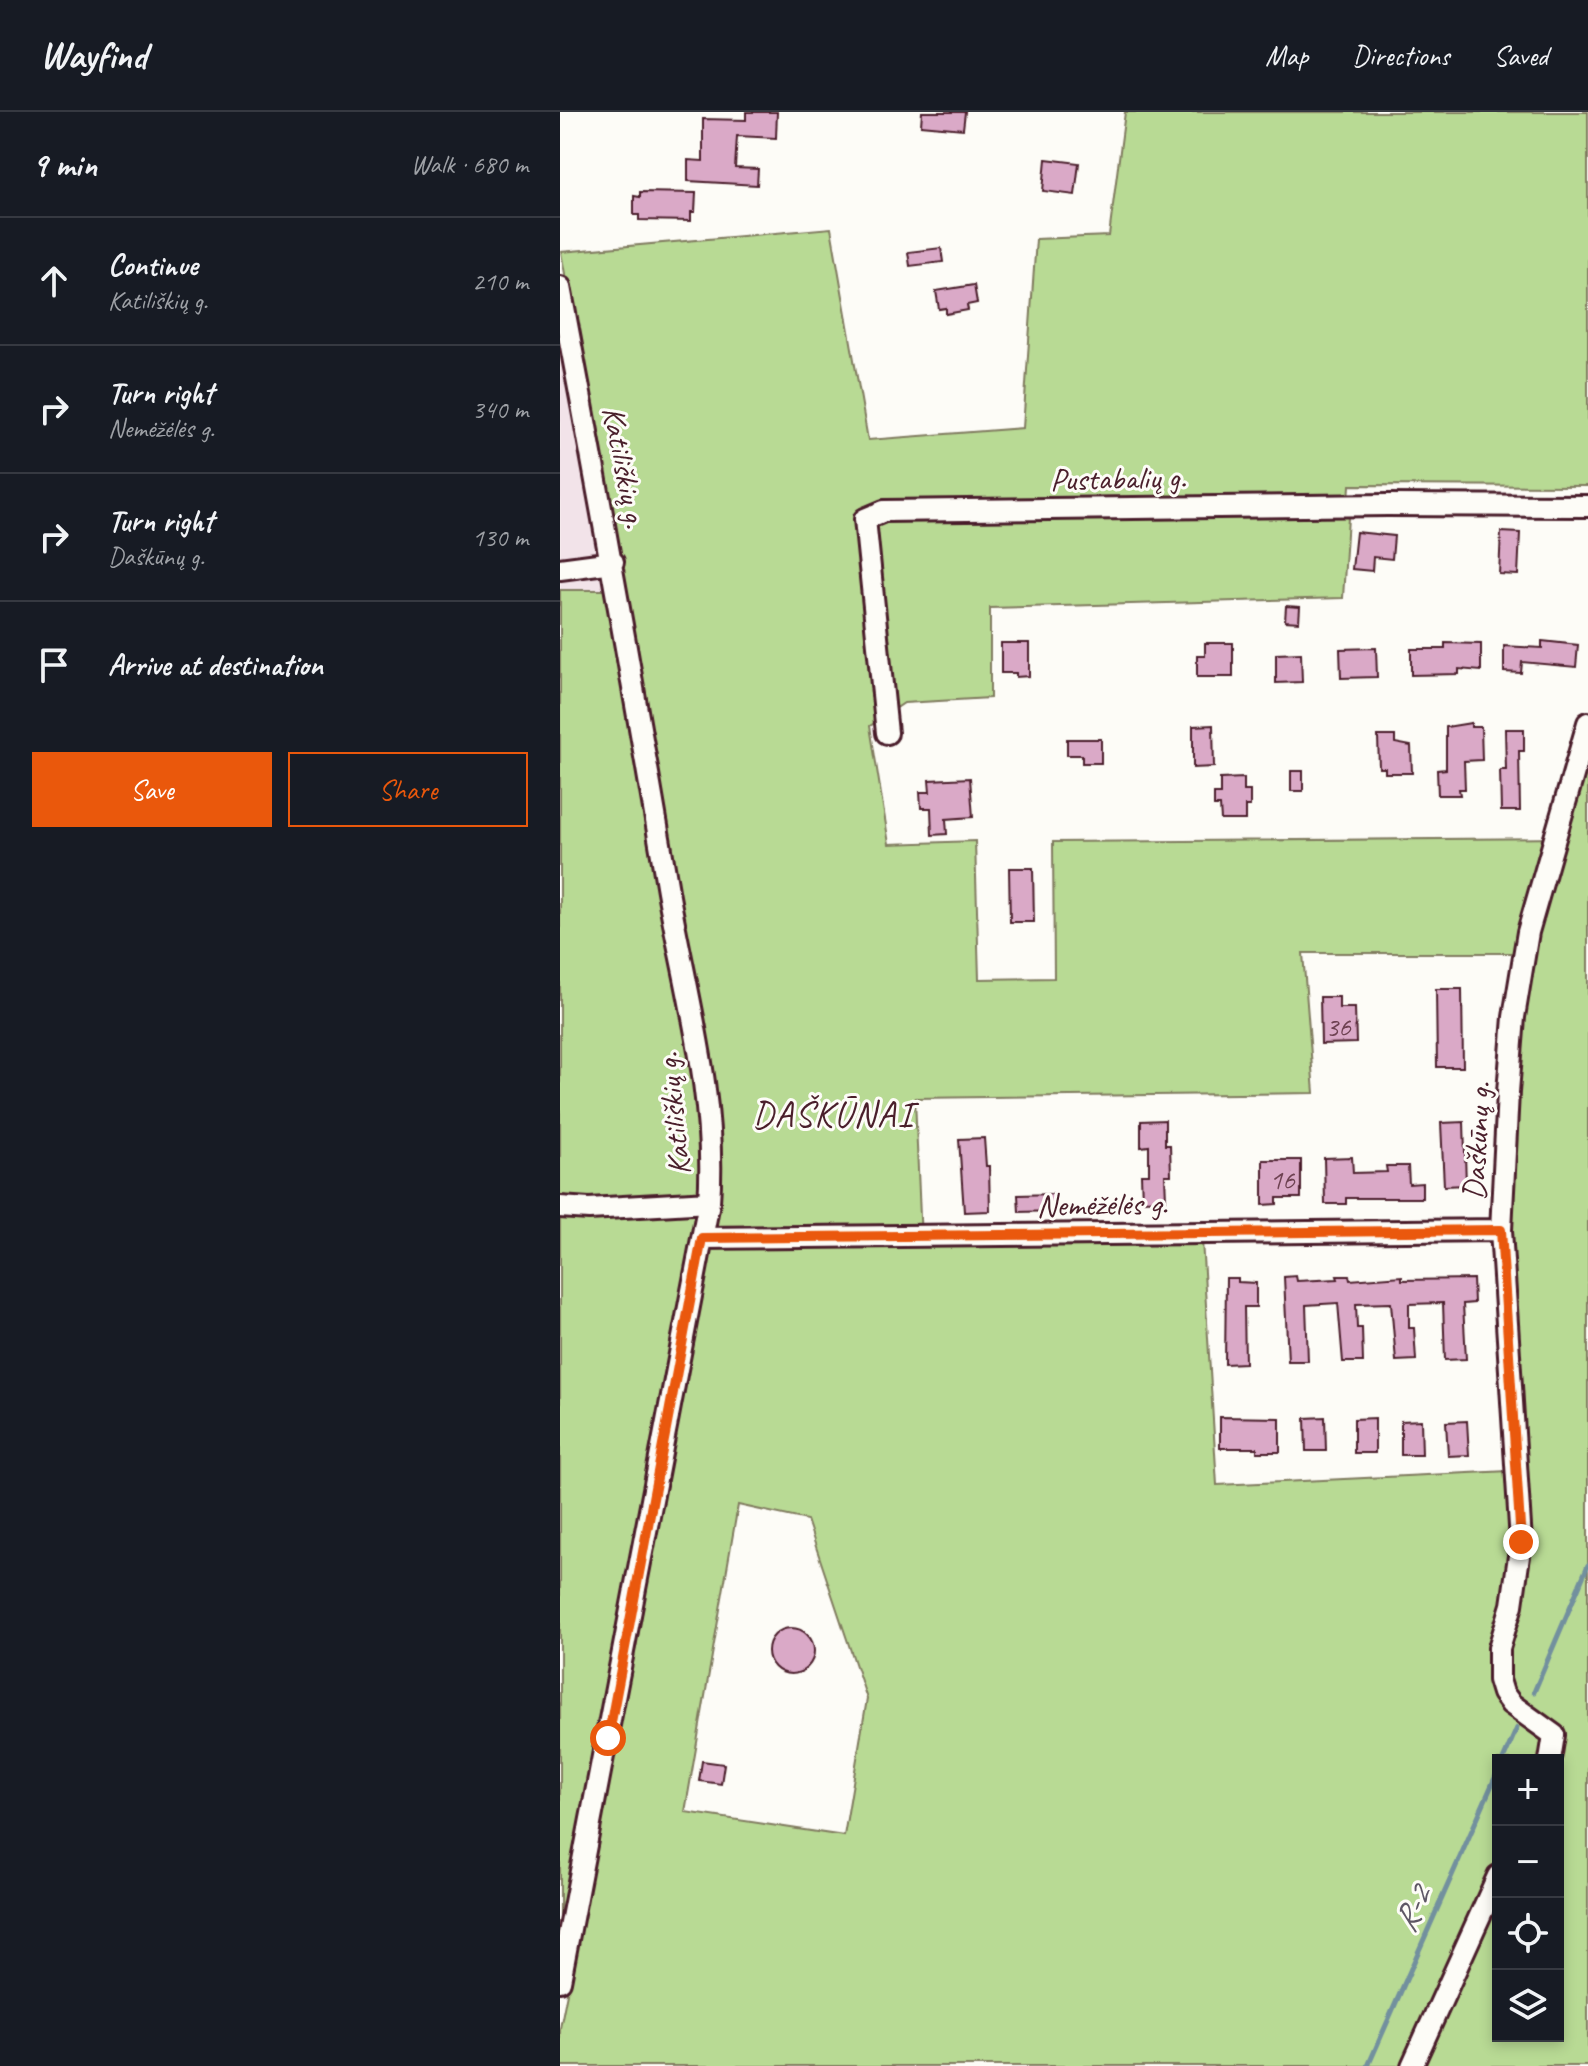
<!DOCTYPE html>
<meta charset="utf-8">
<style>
body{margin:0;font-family:Caveat,sans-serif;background:#20242c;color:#f1f3f6}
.controls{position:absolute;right:24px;bottom:24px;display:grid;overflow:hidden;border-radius:0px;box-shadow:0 4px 12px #0003}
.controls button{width:72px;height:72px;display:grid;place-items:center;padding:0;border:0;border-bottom:2px solid #363941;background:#171b24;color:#f1f3f6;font:40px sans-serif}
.stop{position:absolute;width:24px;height:24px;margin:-18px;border:6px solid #ea580c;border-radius:50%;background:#fff}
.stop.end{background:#ea580c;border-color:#fff;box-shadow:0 2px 8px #0008}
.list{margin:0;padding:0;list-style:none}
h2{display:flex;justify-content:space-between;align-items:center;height:104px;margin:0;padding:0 32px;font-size:34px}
h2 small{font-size:26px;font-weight:400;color:#9ea1a6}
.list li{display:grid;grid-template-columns:52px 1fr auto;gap:24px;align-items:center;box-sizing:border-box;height:128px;padding:0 32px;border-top:2px solid #363941}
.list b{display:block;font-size:30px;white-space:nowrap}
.list p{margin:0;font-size:26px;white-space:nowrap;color:#9ea1a6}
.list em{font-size:26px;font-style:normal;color:#9ea1a6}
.actions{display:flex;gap:16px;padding:24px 32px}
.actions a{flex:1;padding:18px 0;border:2px solid #ea580c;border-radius:0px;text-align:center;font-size:28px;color:#ea580c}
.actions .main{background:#ea580c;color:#fff}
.icon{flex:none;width:44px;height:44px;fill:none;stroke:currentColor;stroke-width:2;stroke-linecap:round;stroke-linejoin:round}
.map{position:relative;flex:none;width:1028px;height:1954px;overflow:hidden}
header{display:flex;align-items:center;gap:48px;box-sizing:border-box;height:112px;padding:0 40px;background:#171b24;border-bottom:2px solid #363941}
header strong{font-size:38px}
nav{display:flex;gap:44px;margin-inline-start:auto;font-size:28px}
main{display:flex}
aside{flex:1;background:#171b24}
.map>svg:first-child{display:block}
</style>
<header>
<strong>Wayfind</strong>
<nav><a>Map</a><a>Directions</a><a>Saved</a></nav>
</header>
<main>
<aside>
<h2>9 min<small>Walk · 680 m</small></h2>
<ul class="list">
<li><svg class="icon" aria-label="ahead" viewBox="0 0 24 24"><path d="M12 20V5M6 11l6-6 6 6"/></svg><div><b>Continue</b><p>Katiliškių g.</p></div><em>210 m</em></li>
<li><svg class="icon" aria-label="right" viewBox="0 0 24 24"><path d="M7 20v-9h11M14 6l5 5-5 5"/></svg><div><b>Turn right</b><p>Nemėžėlės g.</p></div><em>340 m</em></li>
<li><svg class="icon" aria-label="right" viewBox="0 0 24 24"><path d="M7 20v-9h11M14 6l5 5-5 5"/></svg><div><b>Turn right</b><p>Daškūnų g.</p></div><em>130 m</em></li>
<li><svg class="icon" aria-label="arrive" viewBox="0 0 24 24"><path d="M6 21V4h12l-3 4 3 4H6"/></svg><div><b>Arrive at destination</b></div></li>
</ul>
<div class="actions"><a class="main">Save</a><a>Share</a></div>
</aside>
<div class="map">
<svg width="1028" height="1954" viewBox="0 0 1028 1954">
<rect width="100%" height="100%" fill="#fdfcf7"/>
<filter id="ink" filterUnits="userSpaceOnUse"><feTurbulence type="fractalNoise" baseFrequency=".0125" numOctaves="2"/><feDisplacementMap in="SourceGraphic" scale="16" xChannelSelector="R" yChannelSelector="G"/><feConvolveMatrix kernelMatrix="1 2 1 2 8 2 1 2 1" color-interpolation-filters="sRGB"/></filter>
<g filter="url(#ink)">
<path fill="#f2e3e9" d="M 0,216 L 50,478 L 0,478 Z"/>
<path fill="#b8da94" stroke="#817c60" stroke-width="2" fill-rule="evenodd" d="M 565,0 L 1028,0 L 1028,374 L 790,373 L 783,486 L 430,496 L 430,586 L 344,591 L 310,614 L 329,732 L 415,729 L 419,867 L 494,866 L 493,730 L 1005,726 L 1028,651 L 1028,1954 L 0,1954 L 0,1916 L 76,1534 L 158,1087 C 161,1051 160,1018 155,982 L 1,140 L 271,116 L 308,328 L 463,316 L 476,127 L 549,124 ZM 743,841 L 953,841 L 934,1125 L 949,1359 L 657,1373 L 642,1128 L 361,1129 L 355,986 L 754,981 ZM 178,1393 L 247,1408 L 307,1587 L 284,1724 L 125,1700 ZM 938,1648 L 998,1648 L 998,1924 L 938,1924 Z
M 0,478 L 50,478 L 141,1000 L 144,1073 L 0,1828 Z"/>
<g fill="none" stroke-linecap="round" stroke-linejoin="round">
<path stroke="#72909e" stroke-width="5" d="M 974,1580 L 1028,1453
M 943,1648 L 957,1616
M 808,1954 L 938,1659"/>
</g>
<path fill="#daa9c7" stroke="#4a1f2b" stroke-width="2" d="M 186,0 L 217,0 L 216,26 L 177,24 L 175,56 L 198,57 L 197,73 L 128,69 L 128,48 L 143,49 L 143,7 L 186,8 Z
M 362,0 L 405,0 L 403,17 L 361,13 Z
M 486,47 L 519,51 L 515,83 L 483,79 Z
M 80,80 L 136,81 L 135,100 L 131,100 L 131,109 L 79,108 L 79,103 L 74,103 L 74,84 L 80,85 Z
M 381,136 L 383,150 L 350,154 L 348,140 Z
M 414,173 L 417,191 L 407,193 L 408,198 L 386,202 L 386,196 L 379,197 L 376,179 Z
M 796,420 L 834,424 L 832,447 L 813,445 L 812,459 L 792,457 Z
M 941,420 L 960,421 L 958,463 L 939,462 Z
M 726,494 L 740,495 L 739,510 L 725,509 Z
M 982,529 L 1018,533 L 1016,555 L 962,550 L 961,561 L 944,560 L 944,534 L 982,536 Z
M 441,531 L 469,531 L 469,564 L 456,565 L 456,561 L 441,561 Z
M 645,531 L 673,531 L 673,565 L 637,565 L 637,544 L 645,544 Z
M 885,531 L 921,532 L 921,559 L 899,557 L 899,562 L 851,563 L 851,537 L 885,537 Z
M 816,536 L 817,565 L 781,566 L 780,537 Z
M 741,541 L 742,570 L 716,571 L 716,542 Z
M 911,611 L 911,615 L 921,615 L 922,648 L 904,649 L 905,677 L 899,677 L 900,683 L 878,683 L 877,658 L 886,657 L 886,615 Z
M 653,613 L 654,655 L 633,656 L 633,614 Z
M 945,617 L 964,617 L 964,639 L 959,639 L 960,699 L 941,699 L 940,658 L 946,658 Z
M 818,624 L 835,624 L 835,631 L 851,634 L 852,661 L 825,661 L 825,656 L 819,656 Z
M 507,627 L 541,627 L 541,651 L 522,651 L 522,643 L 507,643 Z
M 731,659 L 743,659 L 743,679 L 731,679 Z
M 410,666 L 413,705 L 386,707 L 387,722 L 372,723 L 371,696 L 361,696 L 360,680 L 370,680 L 369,668 Z
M 684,666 L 684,679 L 690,679 L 690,694 L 685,694 L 685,708 L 661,708 L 660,694 L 654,694 L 654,682 L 660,682 L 660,667 Z
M 449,756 L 473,756 L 474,810 L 450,810 Z
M 876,877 L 902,877 L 903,955 L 877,955 Z
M 760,885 L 779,885 L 779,896 L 795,896 L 796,931 L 761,932 Z
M 605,1008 L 605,1033 L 610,1033 L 611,1063 L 605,1063 L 606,1088 L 582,1089 L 581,1062 L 589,1062 L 589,1034 L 581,1035 L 581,1009 Z
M 904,1010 L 906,1073 L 884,1074 L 881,1011 Z
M 424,1026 L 426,1054 L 429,1054 L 430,1099 L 404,1100 L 399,1027 Z
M 792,1045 L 793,1061 L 827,1060 L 826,1054 L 848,1054 L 849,1072 L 862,1071 L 862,1086 L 786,1086 L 786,1092 L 765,1092 L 764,1046 Z
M 703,1048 L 741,1048 L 741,1086 L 717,1086 L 717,1092 L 703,1093 Z
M 494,1082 L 495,1099 L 459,1100 L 458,1083 Z
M 736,1164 L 737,1169 L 778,1167 L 777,1164 L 789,1164 L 790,1168 L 842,1164 L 842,1168 L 913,1167 L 914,1191 L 903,1192 L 906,1247 L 885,1248 L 883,1191 L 849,1192 L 849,1216 L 854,1216 L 856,1248 L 836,1249 L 831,1191 L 796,1192 L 797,1216 L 802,1216 L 803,1250 L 783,1250 L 778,1191 L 746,1193 L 748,1249 L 728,1249 L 724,1165 Z
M 666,1166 L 678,1166 L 678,1170 L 696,1171 L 696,1195 L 684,1195 L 685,1251 L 665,1252 Z
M 660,1305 L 720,1306 L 720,1340 L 697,1340 L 697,1336 L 660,1336 Z
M 765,1305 L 766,1339 L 746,1339 L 745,1306 Z
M 815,1306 L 815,1341 L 794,1341 L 794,1307 Z
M 861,1308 L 862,1343 L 841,1343 L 841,1309 Z
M 907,1309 L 909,1343 L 888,1344 L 886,1310 Z
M208 1539a23 23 0 1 1 46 0a23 23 0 1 1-46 0Z
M 142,1649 L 164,1652 L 161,1672 L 139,1669 Z"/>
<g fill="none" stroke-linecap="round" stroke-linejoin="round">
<g stroke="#4a1f2b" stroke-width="26">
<path id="minor" d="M 0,175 C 38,376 74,577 108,779 C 126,882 157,985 149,1090 L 0,1869
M 0,457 L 53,450
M 327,621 L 305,407 L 324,399 L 827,393 L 1028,394
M 0,1095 L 29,1097 L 149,1090
M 142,1126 L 941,1118
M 990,1648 L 994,1623 L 951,1592 L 943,1581 L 939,1568 L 939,1536 L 952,1493 L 961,1430 L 941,1118 L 948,980 L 954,905 L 968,820 L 1028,611
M 852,1954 L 938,1764"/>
</g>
<use href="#minor" stroke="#fdfcf7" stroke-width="20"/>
</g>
</g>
<g fill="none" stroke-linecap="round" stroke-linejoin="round" filter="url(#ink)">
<path stroke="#ea580c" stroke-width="10" d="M 48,1626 L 142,1126 L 941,1118 L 961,1430"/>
</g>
<g text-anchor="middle" stroke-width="6" stroke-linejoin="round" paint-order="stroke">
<g font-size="28" fill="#6e4252">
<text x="778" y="924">36</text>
<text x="722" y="1077">16</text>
</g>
<g font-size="32" fill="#4a1f2b" stroke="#fdfcf7">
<text transform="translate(65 355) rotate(79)" y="11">Katiliškių g.</text>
<text transform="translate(558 366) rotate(-1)" y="11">Pustabalių g.</text>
<text transform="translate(113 1002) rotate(-96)" y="11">Katiliškių g.</text>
<text transform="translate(916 1029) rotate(-87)" y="11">Daškūnų g.</text>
<text transform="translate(542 1092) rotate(-1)" y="11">Nemėžėlės g.</text>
</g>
<g font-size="34" font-style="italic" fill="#5e5765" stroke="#fdfcf7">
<text transform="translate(851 1797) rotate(-66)" y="12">R-2</text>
</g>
<g font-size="36" letter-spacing="2" fill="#4a1f2b" stroke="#fdfcf7">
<text x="273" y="1014">DAŠKŪNAI</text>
</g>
</g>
</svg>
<div class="controls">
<button>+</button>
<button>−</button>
<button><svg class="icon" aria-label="locate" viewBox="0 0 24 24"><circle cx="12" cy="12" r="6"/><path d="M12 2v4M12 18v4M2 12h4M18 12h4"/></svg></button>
<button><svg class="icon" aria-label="layers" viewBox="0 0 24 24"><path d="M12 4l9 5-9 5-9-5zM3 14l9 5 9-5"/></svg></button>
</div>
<div class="stop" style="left:48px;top:1626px"></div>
<div class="stop end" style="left:961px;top:1430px"></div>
</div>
</main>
